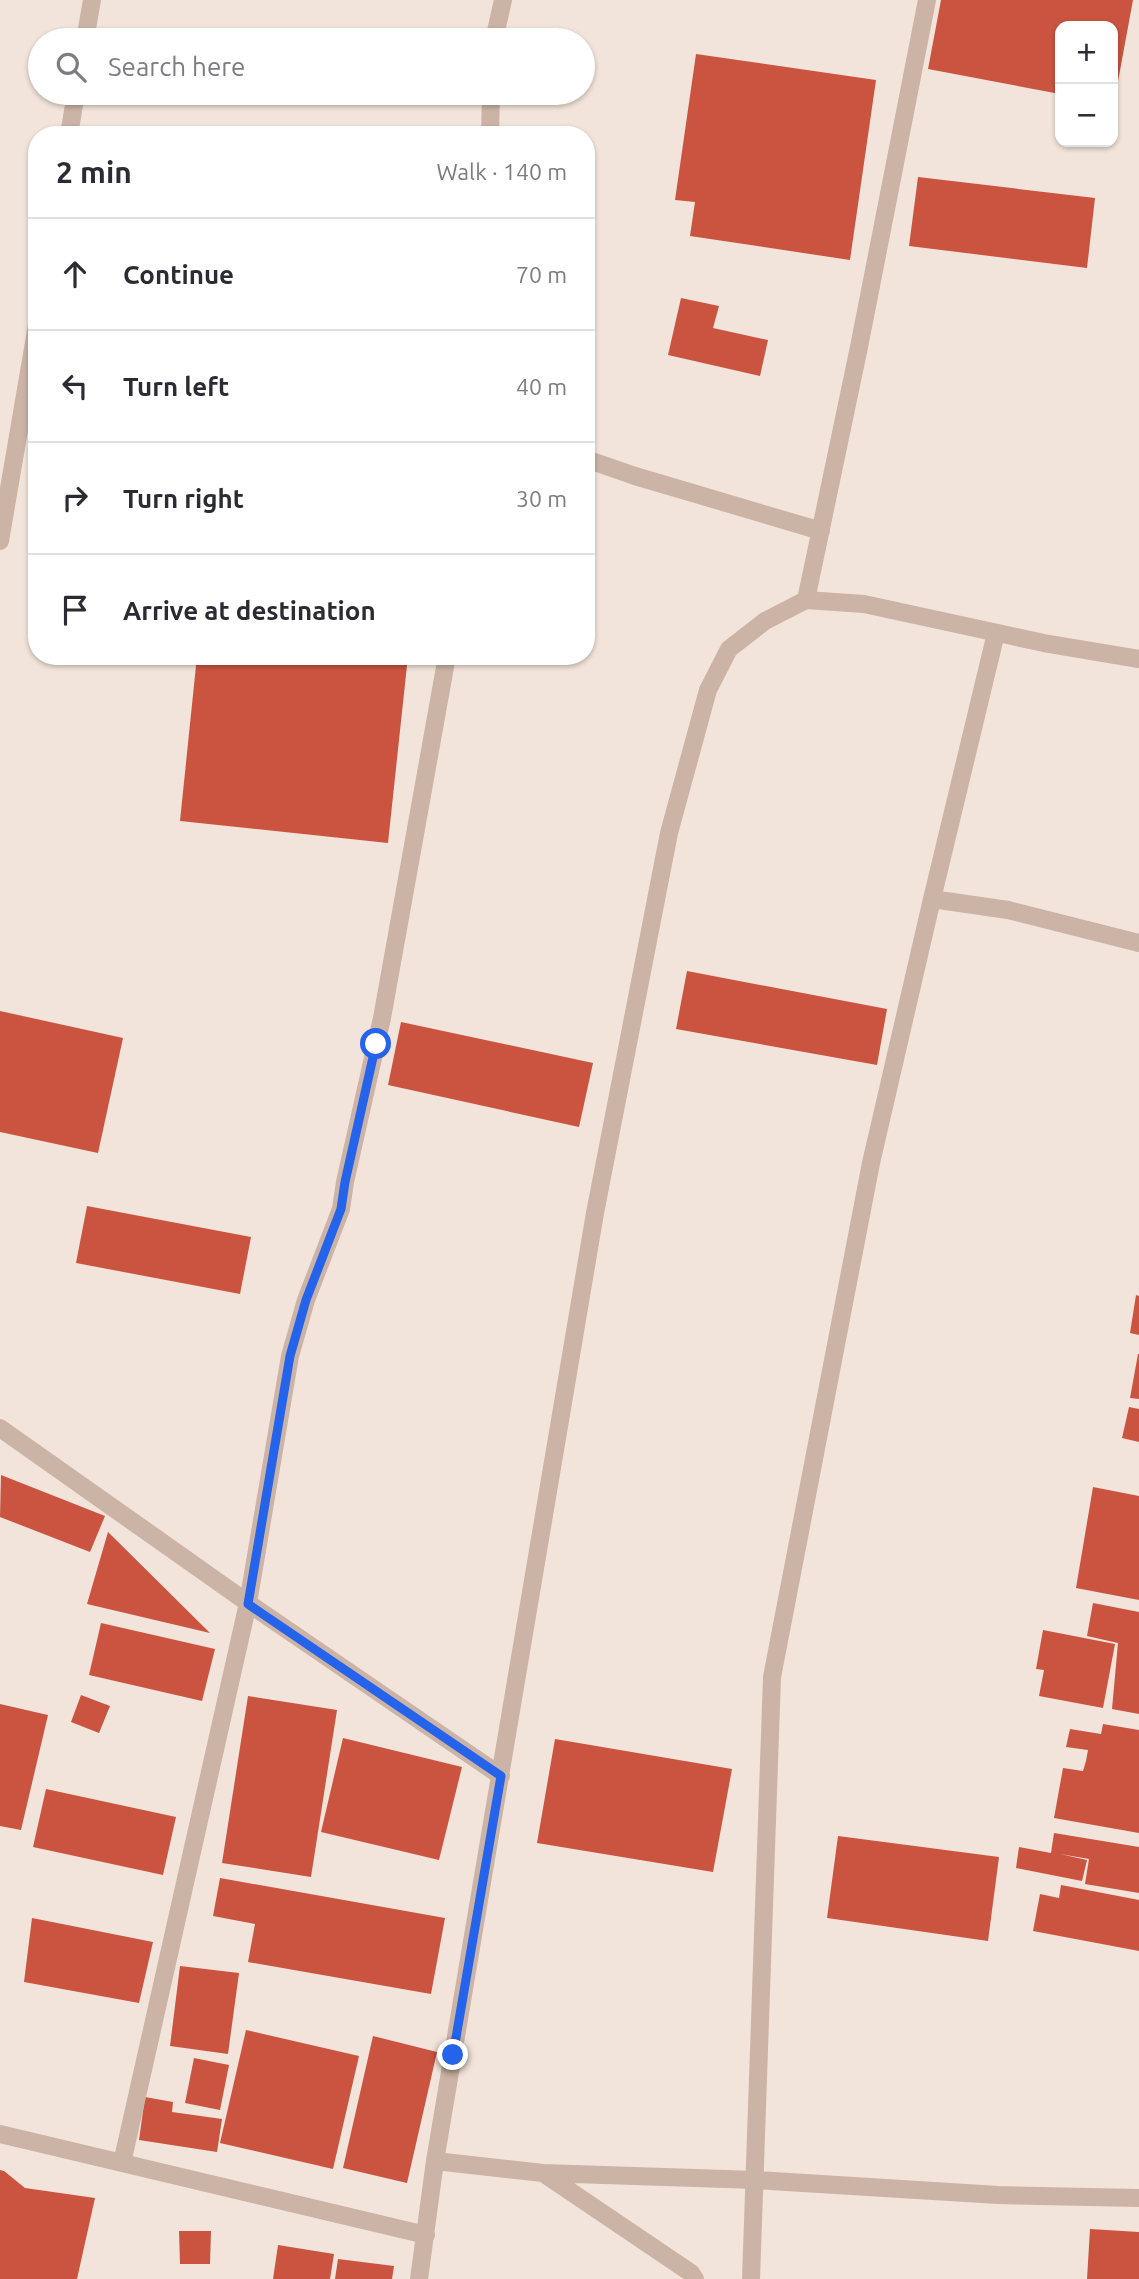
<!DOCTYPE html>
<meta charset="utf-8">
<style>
body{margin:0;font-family:Ubuntu,sans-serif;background:#f7f7f7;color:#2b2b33}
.controls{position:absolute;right:21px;top:21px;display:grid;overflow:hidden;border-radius:14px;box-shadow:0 2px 5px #0004}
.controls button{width:63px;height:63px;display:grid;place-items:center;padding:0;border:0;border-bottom:2px solid #e1e1e2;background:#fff;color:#2b2b33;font:35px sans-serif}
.stop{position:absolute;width:21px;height:21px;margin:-16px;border:5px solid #2563eb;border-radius:50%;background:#fff}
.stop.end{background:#2563eb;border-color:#fff;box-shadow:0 2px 7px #0008}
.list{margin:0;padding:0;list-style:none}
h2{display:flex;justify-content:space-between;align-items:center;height:91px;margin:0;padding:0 28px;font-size:30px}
h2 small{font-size:23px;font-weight:400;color:#7c7c81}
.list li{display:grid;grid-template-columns:46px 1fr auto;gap:21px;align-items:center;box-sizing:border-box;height:112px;padding:0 28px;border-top:2px solid #e1e1e2}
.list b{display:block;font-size:26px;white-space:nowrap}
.list em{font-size:23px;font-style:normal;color:#7c7c81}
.icon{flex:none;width:38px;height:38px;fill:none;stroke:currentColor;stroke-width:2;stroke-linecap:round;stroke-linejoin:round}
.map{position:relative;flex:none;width:1139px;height:2279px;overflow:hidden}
.search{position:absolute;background:#fff;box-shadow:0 2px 5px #0004;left:28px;top:28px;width:567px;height:77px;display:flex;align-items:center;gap:18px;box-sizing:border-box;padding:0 24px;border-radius:38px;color:#7c7c81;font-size:26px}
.panel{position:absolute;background:#fff;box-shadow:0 2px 5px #0004;left:28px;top:126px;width:567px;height:539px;border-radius:28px}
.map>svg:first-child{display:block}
</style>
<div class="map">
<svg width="1139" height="2279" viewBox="0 0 1139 2279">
<rect width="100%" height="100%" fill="#f2e4da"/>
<path fill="#ca5440" d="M 941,0 L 1133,0 L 1114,103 L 1113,26 L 1060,26 L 1060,94 L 928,69 Z
M 696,54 L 876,80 L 850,260 L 690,236 L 695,202 L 675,200 Z
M 918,177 L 1095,198 L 1087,268 L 909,246 Z
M 681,298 L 719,306 L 713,328 L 768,340 L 760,376 L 668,355 Z
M 197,656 L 408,656 L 388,843 L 180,821 Z
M 687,971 L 887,1009 L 877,1065 L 676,1029 Z
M 0,1011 L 123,1038 L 98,1153 L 0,1132 Z
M 401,1022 L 593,1063 L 579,1127 L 388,1085 Z
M 87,1206 L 251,1237 L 240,1294 L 76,1263 Z
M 1136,1295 L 1139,1296 L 1139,1335 L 1130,1333 Z
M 1138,1354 L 1139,1354 L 1139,1399 L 1130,1398 Z
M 1129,1407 L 1139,1409 L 1139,1442 L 1122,1438 Z
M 1,1475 L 105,1516 L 90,1552 L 0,1517 Z
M 1093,1487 L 1139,1496 L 1139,1600 L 1076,1588 Z
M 108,1532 L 210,1633 L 87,1604 Z
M 1093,1603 L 1139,1612 L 1139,1714 L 1112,1709 L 1118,1643 L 1087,1636 Z
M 101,1623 L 215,1649 L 202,1701 L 89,1675 Z
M 1043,1630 L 1115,1644 L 1103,1708 L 1039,1696 L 1044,1670 L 1036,1669 Z
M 81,1695 L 110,1706 L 99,1733 L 71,1722 Z
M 248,1696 L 337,1710 L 311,1877 L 222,1863 Z
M 0,1704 L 48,1715 L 21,1830 L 0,1826 Z
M 1103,1724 L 1139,1730 L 1139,1833 L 1054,1818 L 1063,1768 L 1083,1771 L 1086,1761 L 1088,1750 L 1066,1747 L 1070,1729 L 1101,1734 Z
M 343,1738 L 462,1767 L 439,1860 L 321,1832 Z
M 555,1739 L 732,1769 L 713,1872 L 537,1843 Z
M 46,1789 L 176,1817 L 163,1875 L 33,1847 Z
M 1054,1833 L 1139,1847 L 1139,1893 L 1085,1884 L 1089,1859 L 1060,1854 L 1087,1860 L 1082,1881 L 1016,1868 L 1019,1847 L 1051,1853 Z
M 838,1836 L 999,1857 L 988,1941 L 827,1918 Z
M 220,1878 L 445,1918 L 431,1994 L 248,1962 L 255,1924 L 213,1916 Z
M 1061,1885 L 1139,1900 L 1139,1951 L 1033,1931 L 1040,1894 L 1059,1898 Z
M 32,1918 L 153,1942 L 139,2003 L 24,1982 Z
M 180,1966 L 239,1973 L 228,2054 L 170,2046 Z
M 246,2030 L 359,2056 L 333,2169 L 220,2143 Z
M 373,2036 L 437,2052 L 407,2183 L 343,2168 Z
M 194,2058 L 229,2065 L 220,2110 L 185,2103 Z
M 145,2097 L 173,2102 L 172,2112 L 222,2119 L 217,2152 L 139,2140 Z
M 0,2170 L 4,2171 L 25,2188 L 95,2198 L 77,2279 L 0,2279 Z
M 1090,2229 L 1139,2232 L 1139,2279 L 1087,2279 Z
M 179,2231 L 211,2231 L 210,2264 L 180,2264 Z
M 278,2245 L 334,2254 L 330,2279 L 273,2279 Z
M 338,2259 L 394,2266 L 392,2279 L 335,2279 Z"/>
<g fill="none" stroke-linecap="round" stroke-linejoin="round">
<path stroke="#cbb3a5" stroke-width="18" d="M 85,40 L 92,0
M 494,40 L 503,0
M 69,135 L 76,93
M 490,135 L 491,93
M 586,459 L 635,476 L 821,531
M 0,541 L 37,325
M 806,600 L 859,347 L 927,0
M 1139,659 L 1044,643 L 864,604 L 806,600 L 765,621 L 729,649 L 708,690 L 669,833 L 595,1213 L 435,2161 L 543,2173 L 756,2180 L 998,2195 L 1139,2198
M 932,899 L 996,633
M 0,1428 L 248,1603 L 501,1776
M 0,2134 L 426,2235
M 122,2163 L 248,1603 L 290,1356 L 306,1300 L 341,1209 L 345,1182 L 382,1018 L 447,656
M 543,2173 L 691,2273 L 695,2279
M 419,2279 L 435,2161
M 751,2279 L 772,1677 L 871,1163 L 932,899 L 1008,910 L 1139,943"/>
</g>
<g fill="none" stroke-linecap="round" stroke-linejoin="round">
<path stroke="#2563eb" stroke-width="9" d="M 376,1044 L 345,1182 L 341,1209 L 306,1300 L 290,1356 L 248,1604 L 501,1776 L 453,2055"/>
</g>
</svg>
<div class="controls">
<button>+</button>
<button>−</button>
</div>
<div class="stop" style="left:376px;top:1044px"></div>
<div class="stop end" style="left:453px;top:2055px"></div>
<div class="search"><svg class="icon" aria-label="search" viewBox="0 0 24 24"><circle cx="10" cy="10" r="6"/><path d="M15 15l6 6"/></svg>Search here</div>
<section class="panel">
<h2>2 min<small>Walk · 140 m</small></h2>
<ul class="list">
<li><svg class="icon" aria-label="ahead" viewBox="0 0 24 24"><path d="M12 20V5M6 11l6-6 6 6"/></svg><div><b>Continue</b></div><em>70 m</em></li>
<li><svg class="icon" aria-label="left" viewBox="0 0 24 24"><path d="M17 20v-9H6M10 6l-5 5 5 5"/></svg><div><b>Turn left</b></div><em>40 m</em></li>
<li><svg class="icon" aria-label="right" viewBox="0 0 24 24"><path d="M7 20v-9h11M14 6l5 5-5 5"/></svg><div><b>Turn right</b></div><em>30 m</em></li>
<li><svg class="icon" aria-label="arrive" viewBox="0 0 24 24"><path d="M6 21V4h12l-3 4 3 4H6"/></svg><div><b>Arrive at destination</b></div></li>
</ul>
</section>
</div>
